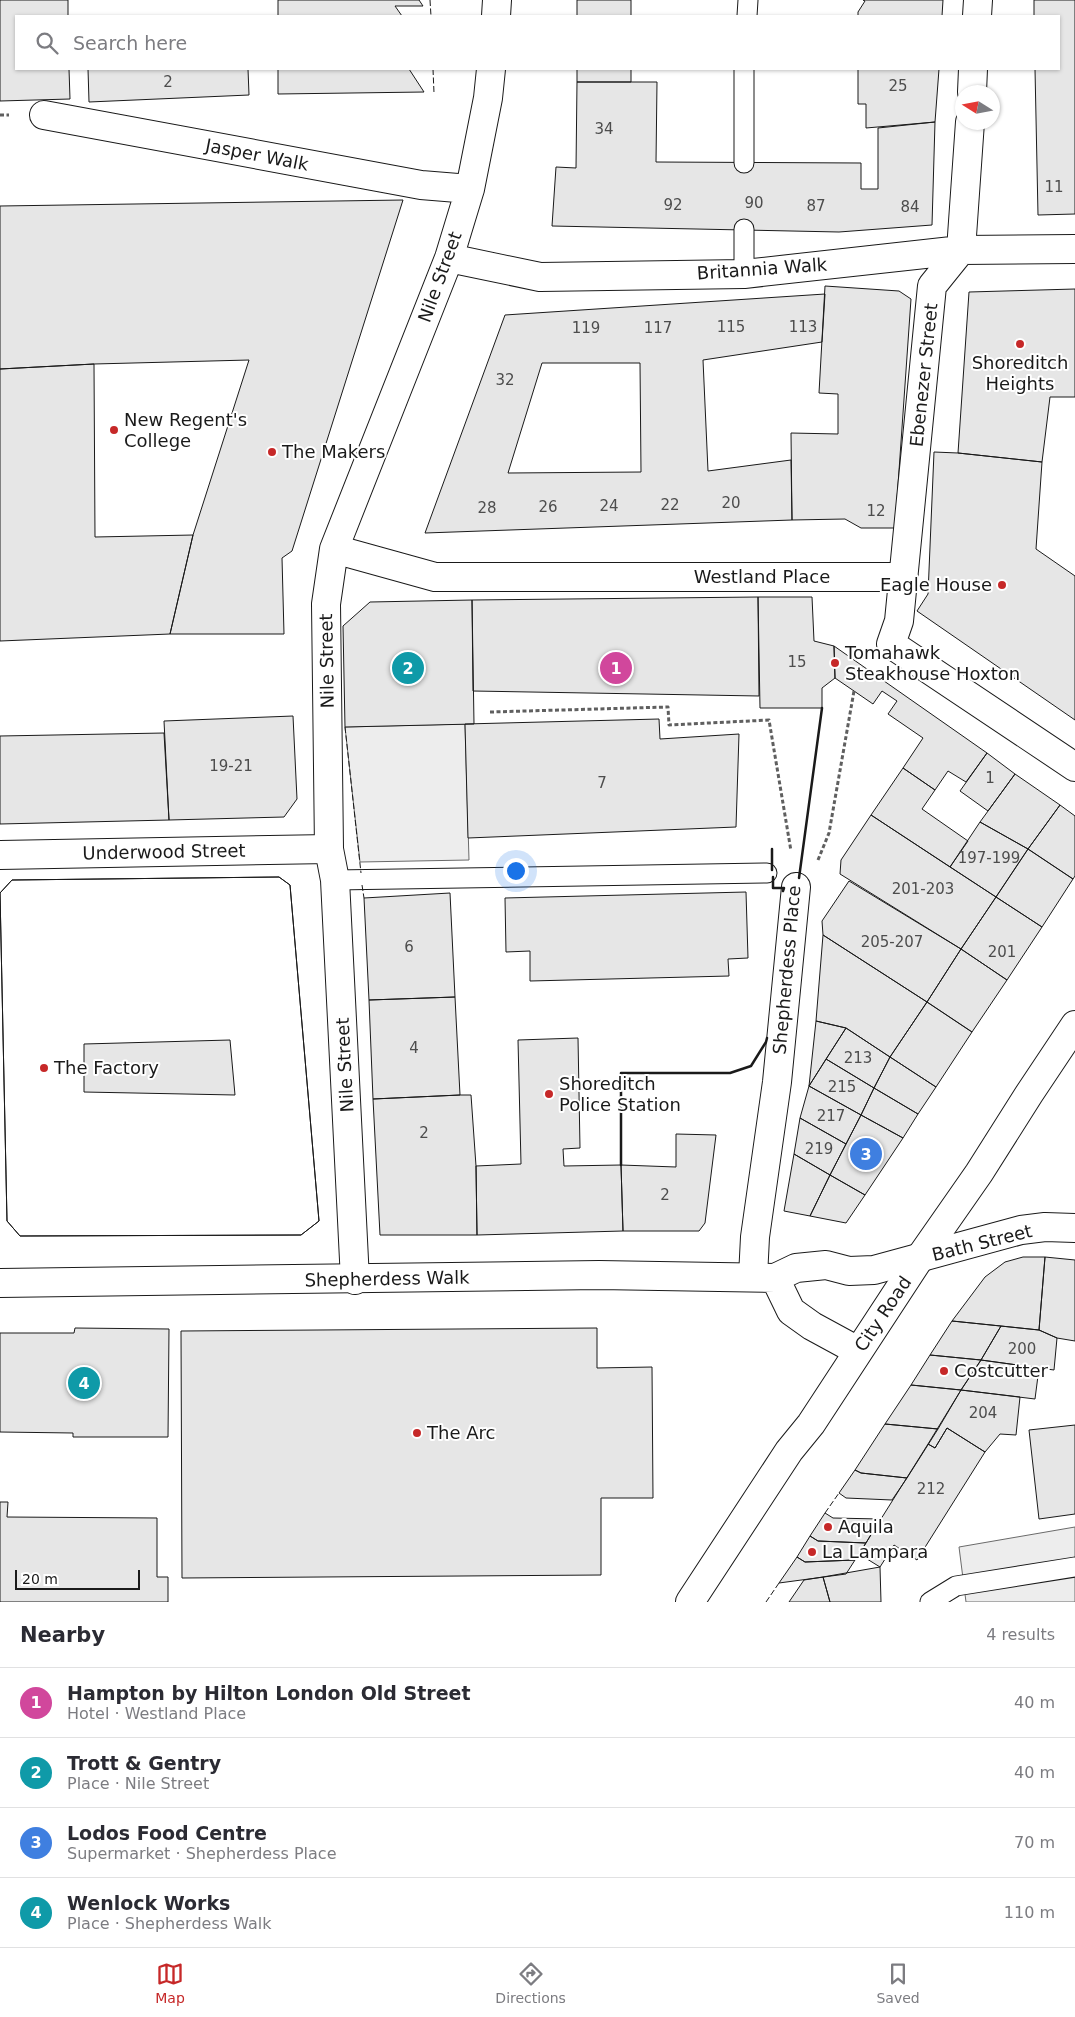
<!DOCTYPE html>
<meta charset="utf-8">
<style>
body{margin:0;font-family:"DejaVu Sans",sans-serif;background:#f7f7f7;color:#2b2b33}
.compass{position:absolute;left:955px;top:85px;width:45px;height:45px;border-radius:50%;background:#fff;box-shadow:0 1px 4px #0004;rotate:281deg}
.scale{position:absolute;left:15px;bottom:12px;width:125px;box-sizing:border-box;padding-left:5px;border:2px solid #1a1a1a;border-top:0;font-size:14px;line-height:18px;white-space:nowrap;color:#1a1a1a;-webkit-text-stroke:4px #fff;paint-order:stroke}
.you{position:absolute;left:515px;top:870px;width:18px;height:18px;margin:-12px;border:4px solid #fff;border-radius:50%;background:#1a73e8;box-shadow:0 0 0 8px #1a73e833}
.badge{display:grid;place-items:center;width:32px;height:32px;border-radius:50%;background:#c62828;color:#fff;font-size:16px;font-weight:700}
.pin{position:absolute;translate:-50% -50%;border:2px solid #fff;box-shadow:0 1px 5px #0006}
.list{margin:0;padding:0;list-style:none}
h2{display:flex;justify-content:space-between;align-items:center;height:65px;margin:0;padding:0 20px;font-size:21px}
h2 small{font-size:16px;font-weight:400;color:#7c7c81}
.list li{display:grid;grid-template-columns:32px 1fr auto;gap:15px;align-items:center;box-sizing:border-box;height:70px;padding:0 20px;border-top:1px solid #e1e1e2}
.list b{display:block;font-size:19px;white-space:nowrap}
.list p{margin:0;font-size:16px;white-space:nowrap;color:#7c7c81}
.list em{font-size:16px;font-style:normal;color:#7c7c81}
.icon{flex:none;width:28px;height:28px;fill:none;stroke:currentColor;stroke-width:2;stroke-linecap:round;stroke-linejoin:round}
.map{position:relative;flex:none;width:1075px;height:1602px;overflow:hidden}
.search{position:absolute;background:#fff;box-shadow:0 1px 4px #0004;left:15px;right:15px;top:15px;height:55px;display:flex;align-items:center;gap:12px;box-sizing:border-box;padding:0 18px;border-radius:0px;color:#7c7c81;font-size:19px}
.sheet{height:345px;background:#fff}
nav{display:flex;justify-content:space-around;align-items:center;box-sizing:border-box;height:70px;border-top:1px solid #e1e1e2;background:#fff;font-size:14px;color:#7c7c81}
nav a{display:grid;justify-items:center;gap:2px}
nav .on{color:#c62828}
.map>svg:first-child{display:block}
</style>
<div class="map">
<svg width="1075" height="1602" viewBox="0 0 1075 1602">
<rect width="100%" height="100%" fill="#fff"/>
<path fill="#ededed" stroke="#6a6a6a" d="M 465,724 L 469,860 L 360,862 L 345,727 Z
M 1075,1527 L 1075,1602 L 966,1602 L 959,1547 Z"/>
<path fill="#e6e6e6" stroke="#1a1a1a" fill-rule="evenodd" d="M 0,0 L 68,0 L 68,16 L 16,16 L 16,69 L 69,69 L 70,99 L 0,101 Z
M 278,0 L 419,0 L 423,6 L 395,6 L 402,16 L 278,16 Z
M 577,0 L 631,0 L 631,16 L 577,16 Z
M 863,0 L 943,0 L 942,16 L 858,16 L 858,12 L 865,1 Z
M 1034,0 L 1075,0 L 1075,214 L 1038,215 L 1035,69 L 1059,69 L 1059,16 L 1034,16 Z
M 88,69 L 248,69 L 249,95 L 89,102 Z
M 278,69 L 409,69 L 424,92 L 278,94 Z
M 577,69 L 631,69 L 631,82 L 577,82 Z
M 858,69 L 939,69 L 935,122 L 866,128 L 866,104 L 858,104 Z
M 577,82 L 657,82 L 656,162 L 861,163 L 861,189 L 878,189 L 878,128 L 935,122 L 932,225 L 839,232 L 552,226 L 556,167 L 576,168 Z
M 403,200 L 292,551 L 282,558 L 284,634 L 170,634 L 193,535 L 249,360 L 94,364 L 0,369 L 0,206 Z
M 825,286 L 899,291 L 911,299 L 895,528 L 861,528 L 845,519 L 792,520 L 791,433 L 838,434 L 838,394 L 819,393 Z
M 1075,289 L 1075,397 L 1050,397 L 1042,462 L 958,453 L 969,292 Z
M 825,294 L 822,342 L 703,360 L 708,471 L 791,460 L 792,520 L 425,533 L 505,315 ZM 542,363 L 640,363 L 641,472 L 508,473 Z
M 94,364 L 95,537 L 193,535 L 170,634 L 0,641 L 0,369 Z
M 934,452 L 958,453 L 1042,462 L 1036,549 L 1075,576 L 1075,720 L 917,611 L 928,594 Z
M 758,597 L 812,597 L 814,641 L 834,646 L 835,678 L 822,688 L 822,708 L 760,708 Z
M 758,597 L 759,696 L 473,691 L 472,600 Z
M 472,600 L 474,724 L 345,727 L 343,626 L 370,602 Z
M 834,646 L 987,753 L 966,782 L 948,771 L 935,790 L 903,768 L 923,738 L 888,714 L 897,701 L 882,691 L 873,704 L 835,678 Z
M 293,716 L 297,799 L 284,817 L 169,820 L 164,721 Z
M 659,719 L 660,739 L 739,734 L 736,827 L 468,838 L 465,724 Z
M 164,733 L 169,820 L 0,824 L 0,736 Z
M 987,753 L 1015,774 L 988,811 L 960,791 Z
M 903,768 L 935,790 L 922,809 L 968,841 L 950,867 L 871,815 Z
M 1015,774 L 1060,805 L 1028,849 L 980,822 Z
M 1060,805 L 1075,816 L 1075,876 L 1073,879 L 1028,849 Z
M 871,815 L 996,897 L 961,949 L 840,874 L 841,860 Z
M 980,822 L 1028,849 L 996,897 L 950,867 Z
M 1028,849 L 1073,879 L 1042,927 L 996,897 Z
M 279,877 L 290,885 L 319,1221 L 301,1235 L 20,1236 L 7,1221 L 0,893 L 12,880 ZM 230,1040 L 235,1095 L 84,1092 L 84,1044 Z
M 279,877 L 290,885 L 319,1221 L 301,1235 L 20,1236 L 7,1221 L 0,893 L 12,880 Z
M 849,881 L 961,949 L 927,1002 L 823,935 L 822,921 Z
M 746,892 L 748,958 L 728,959 L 729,976 L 530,981 L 530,951 L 506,952 L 505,898 Z
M 450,893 L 455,997 L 369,1000 L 364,898 Z
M 996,897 L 1042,927 L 1007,980 L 961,949 Z
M 823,935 L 927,1002 L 890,1057 L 846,1028 L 816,1021 Z
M 961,949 L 1007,980 L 972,1032 L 927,1002 Z
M 455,997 L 460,1095 L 373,1099 L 369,1000 Z
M 927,1002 L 972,1032 L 936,1087 L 890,1057 Z
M 816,1021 L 846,1028 L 809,1086 Z
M 846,1028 L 890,1057 L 874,1088 L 826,1059 Z
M 578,1038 L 580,1148 L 563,1149 L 564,1166 L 621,1165 L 623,1231 L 477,1235 L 476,1166 L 521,1164 L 518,1040 Z
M 890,1057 L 936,1087 L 918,1114 L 874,1088 Z
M 826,1059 L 874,1088 L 861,1115 L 809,1086 Z
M 809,1086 L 861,1115 L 846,1144 L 800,1118 Z
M 874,1088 L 918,1114 L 903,1138 L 861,1115 Z
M 460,1095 L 471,1095 L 476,1166 L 477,1235 L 380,1235 L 373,1099 Z
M 861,1115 L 903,1138 L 865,1195 L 830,1175 Z
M 800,1118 L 846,1144 L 830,1175 L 794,1154 Z
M 676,1134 L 716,1135 L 705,1223 L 699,1231 L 623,1231 L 621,1165 L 676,1167 Z
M 794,1154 L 830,1175 L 810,1216 L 784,1211 Z
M 830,1175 L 865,1195 L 846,1223 L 810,1216 Z
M 1023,1257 L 1045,1257 L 1039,1330 L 952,1321 L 985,1277 L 1005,1262 Z
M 1045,1257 L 1075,1260 L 1075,1341 L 1057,1338 L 1039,1330 Z
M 952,1321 L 1001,1326 L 981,1360 L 930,1355 Z
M 1001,1326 L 1039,1330 L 1057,1338 L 1054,1370 L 981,1360 Z
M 75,1328 L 169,1329 L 168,1437 L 73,1437 L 73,1433 L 0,1432 L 0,1333 L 74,1333 Z
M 597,1328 L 597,1368 L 652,1367 L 653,1498 L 601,1498 L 601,1575 L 182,1578 L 181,1331 Z
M 930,1355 L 981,1360 L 961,1390 L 911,1385 Z
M 981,1360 L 1039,1368 L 1035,1399 L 961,1390 Z
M 911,1385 L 961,1390 L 938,1429 L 885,1424 Z
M 961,1390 L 1020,1397 L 1016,1435 L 1000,1434 L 985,1452 L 947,1428 L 935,1448 L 928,1444 Z
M 885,1424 L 938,1429 L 907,1478 L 861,1473 L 855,1470 Z
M 1075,1425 L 1075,1514 L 1039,1519 L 1029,1430 Z
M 947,1428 L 985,1452 L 917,1560 L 894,1545 L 880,1567 L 859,1554 L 928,1444 L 935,1448 Z
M 855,1470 L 861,1473 L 907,1478 L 892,1500 L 846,1498 L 839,1493 Z
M 0,1502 L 8,1502 L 7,1517 L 157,1518 L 157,1577 L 168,1577 L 168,1602 L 0,1602 Z
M 825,1513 L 833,1518 L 880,1519 L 866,1543 L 818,1541 L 810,1536 Z
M 810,1536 L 818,1541 L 866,1543 L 855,1560 L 805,1562 L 797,1557 Z
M 797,1557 L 805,1562 L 855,1560 L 846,1574 L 779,1583 Z
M 880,1567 L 881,1602 L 830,1602 L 823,1577 Z
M 823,1577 L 830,1602 L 789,1602 L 804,1580 Z"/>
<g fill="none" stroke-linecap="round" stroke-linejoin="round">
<g stroke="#1a1a1a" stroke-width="21">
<path id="service" d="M 747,16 L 748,0
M 744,69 L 744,163
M 744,274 L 744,229
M 335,880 L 767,873
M 930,1602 L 956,1586 L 1075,1567"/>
</g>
<g stroke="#1a1a1a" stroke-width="30">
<path id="minor" d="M 496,16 L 497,0
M 977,16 L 978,0
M 972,92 L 973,69
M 44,115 L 421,185 L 470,189
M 970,122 L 961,250 L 932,286 L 899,621 L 891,644 L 1075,767
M 449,258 L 540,277 L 744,274 L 961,250 L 1075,249
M 334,549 L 435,577 L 904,577
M 0,855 L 329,849
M 753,1277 L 755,1237 L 777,1082 L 796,887
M 355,1280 L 335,880 L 329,849 L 326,604 L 334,549 L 449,258 L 470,189 L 488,98 L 491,69"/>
</g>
<g stroke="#1a1a1a" stroke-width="30">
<path id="secondary" d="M 775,1278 L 791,1311 L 812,1326 L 858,1351
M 0,1283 L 599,1275 L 775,1278 L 796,1268 L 826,1265 L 849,1271 L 874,1270 L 1021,1230 L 1045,1227 L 1075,1228"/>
</g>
<g stroke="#1a1a1a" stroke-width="30">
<path id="trunk" d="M 690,1602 L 789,1451 L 811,1424 L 919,1259 L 979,1173 L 1029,1094 L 1075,1025"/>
</g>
<path stroke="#5f5f5f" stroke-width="3" stroke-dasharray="4 2.5" stroke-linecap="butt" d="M 0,115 L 9,115
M 490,712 L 668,707 L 669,725 L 769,720 L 791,851
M 818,860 L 829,833 L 854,691"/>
<use href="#service" stroke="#fff" stroke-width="19"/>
<use href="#minor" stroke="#fff" stroke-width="28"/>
<use href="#secondary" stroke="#fff" stroke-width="28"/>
<use href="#trunk" stroke="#fff" stroke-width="28"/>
<path stroke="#1a1a1a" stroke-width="1" stroke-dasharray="6 2.5" stroke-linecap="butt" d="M 430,0 L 431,16
M 433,69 L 434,93
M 345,727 L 361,873
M 362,885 L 364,898
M 825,1513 L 839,1493
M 766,1602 L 779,1583"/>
<path stroke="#1a1a1a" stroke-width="2.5" d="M 772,849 L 772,870
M 773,877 L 773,888 L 784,888 L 783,891
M 799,878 L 822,708
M 621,1165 L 621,1073 L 730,1073 L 751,1066 L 766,1042 L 767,1038"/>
</g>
<g fill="#c62828" stroke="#fff" stroke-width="2">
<circle cx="1020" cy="344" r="5"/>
<circle cx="114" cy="430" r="5"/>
<circle cx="272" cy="452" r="5"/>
<circle cx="1002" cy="585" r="5"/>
<circle cx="835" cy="663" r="5"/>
<circle cx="44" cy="1068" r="5"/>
<circle cx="549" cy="1094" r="5"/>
<circle cx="944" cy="1371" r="5"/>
<circle cx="417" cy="1433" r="5"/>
<circle cx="828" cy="1527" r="5"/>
<circle cx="812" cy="1552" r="5"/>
</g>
<g text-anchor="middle" stroke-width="4" stroke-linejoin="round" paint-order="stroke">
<g font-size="15" fill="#4d4d4d">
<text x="168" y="87">2</text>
<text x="898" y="91">25</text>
<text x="604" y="134">34</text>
<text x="1054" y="192">11</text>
<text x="754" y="208">90</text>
<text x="673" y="210">92</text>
<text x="816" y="211">87</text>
<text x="910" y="212">84</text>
<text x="731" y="332">115</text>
<text x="803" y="332">113</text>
<text x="586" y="333">119</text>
<text x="658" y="333">117</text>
<text x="505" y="385">32</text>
<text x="731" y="508">20</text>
<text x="670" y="510">22</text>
<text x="609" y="511">24</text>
<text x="548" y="512">26</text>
<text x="487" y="513">28</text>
<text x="876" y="516">12</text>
<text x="797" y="667">15</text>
<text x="231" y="771">19-21</text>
<text x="990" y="783">1</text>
<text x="602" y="788">7</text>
<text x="989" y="863">197-199</text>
<text x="923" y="894">201-203</text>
<text x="892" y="947">205-207</text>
<text x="409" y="952">6</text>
<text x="1002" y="957">201</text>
<text x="414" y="1053">4</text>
<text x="858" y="1063">213</text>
<text x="842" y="1092">215</text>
<text x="831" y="1121">217</text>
<text x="424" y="1138">2</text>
<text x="819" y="1154">219</text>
<text x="665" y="1200">2</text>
<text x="1022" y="1354">200</text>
<text x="983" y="1418">204</text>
<text x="931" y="1494">212</text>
</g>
<g font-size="18" fill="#1a1a1a" stroke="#fff">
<text transform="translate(257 155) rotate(11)" y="6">Jasper Walk</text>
<text transform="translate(762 269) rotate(-4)" y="6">Britannia Walk</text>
<text transform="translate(440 277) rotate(-70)" y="6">Nile Street</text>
<text transform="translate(924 375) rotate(-84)" y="6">Ebenezer Street</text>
<text x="762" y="583">Westland Place</text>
<text transform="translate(327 661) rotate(-91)" y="6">Nile Street</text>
<text transform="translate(164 852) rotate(-1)" y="6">Underwood Street</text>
<text transform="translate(787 970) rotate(-85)" y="6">Shepherdess Place</text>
<text transform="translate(345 1065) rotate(-93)" y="6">Nile Street</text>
<text transform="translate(982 1243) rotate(-14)" y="6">Bath Street</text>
<text transform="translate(387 1279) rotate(-1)" y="6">Shepherdess Walk</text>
<text transform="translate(883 1314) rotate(-56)" y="6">City Road</text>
</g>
<g font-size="18" fill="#1a1a1a" stroke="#fff" text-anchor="start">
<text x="1020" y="369" text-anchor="middle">Shoreditch<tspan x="1020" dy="21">Heights</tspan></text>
<text x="124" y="426">New Regent's<tspan x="124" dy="21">College</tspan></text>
<text x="282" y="458">The Makers</text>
<text x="992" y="591" text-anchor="end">Eagle House</text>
<text x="845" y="659">Tomahawk<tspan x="845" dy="21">Steakhouse Hoxton</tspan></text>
<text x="54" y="1074">The Factory</text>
<text x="559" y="1090">Shoreditch<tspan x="559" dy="21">Police Station</tspan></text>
<text x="954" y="1377">Costcutter</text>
<text x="427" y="1439">The Arc</text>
<text x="838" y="1533">Aquila</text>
<text x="822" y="1558">La Lampara</text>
</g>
</g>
</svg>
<svg class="compass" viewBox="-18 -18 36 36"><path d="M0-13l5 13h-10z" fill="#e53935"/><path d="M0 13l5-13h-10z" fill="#7c7c81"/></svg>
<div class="scale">20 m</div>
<div class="you"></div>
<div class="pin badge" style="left:616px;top:668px;background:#d1479c">1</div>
<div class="pin badge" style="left:408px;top:668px;background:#0f9aa8">2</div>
<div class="pin badge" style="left:866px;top:1154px;background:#3f7fe0">3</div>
<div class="pin badge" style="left:84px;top:1383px;background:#0f9aa8">4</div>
<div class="search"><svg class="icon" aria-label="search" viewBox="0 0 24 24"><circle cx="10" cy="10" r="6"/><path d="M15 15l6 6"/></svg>Search here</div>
</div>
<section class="sheet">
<h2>Nearby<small>4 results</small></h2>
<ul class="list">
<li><span class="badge" style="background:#d1479c">1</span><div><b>Hampton by Hilton London Old Street</b><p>Hotel · Westland Place</p></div><em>40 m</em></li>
<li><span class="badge" style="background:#0f9aa8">2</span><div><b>Trott &amp; Gentry</b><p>Place · Nile Street</p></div><em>40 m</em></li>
<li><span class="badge" style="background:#3f7fe0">3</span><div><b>Lodos Food Centre</b><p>Supermarket · Shepherdess Place</p></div><em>70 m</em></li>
<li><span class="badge" style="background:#0f9aa8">4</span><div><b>Wenlock Works</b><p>Place · Shepherdess Walk</p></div><em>110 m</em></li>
</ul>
</section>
<nav>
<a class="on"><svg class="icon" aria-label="map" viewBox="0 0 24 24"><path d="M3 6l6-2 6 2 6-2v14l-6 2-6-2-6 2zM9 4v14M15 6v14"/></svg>Map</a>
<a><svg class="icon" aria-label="directions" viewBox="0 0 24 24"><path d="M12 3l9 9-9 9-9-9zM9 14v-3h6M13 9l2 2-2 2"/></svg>Directions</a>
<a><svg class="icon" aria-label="saved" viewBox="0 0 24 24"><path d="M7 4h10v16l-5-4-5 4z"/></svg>Saved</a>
</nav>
